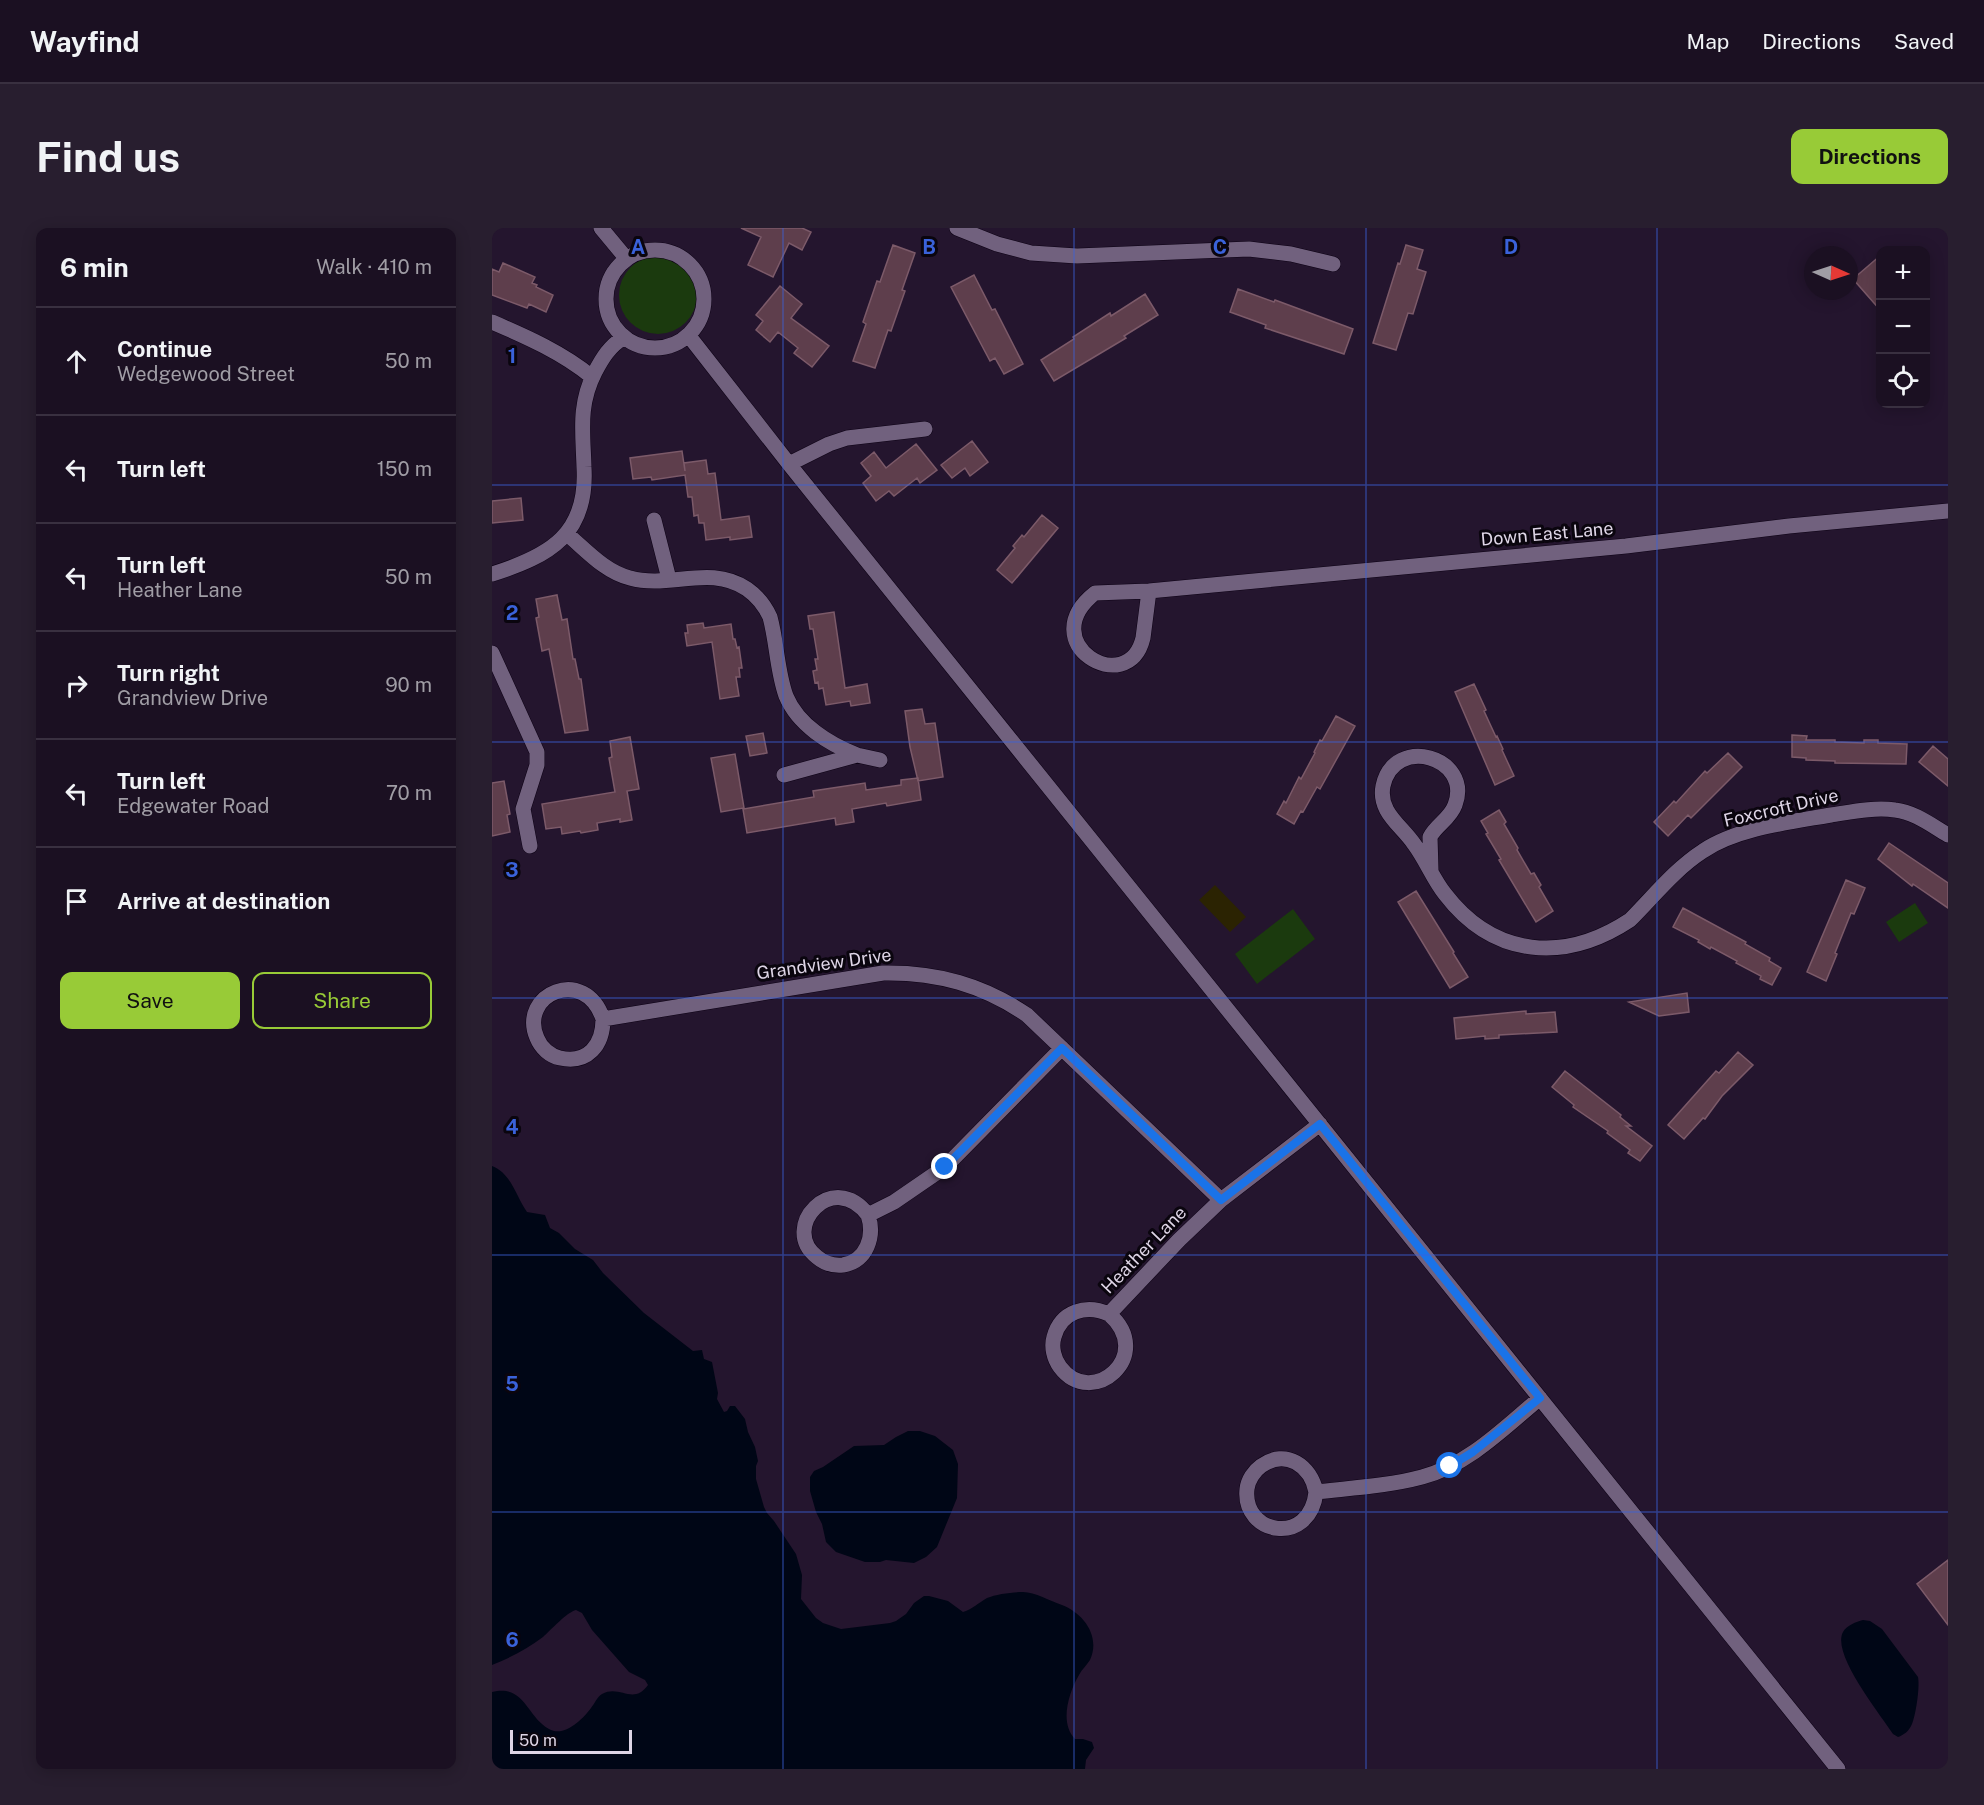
<!DOCTYPE html>
<meta charset="utf-8">
<style>
body{margin:0;font-family:"Public Sans",sans-serif;background:#281e2f;color:#f1f3f6}
.controls{position:absolute;right:18px;top:18px;display:grid;overflow:hidden;border-radius:12px;box-shadow:0 3px 15px #0003}
.controls button{width:54px;height:54px;display:grid;place-items:center;padding:0;border:0;border-bottom:2px solid #393040;background:#1b1022;color:#f1f3f6;font:30px sans-serif}
.compass{position:absolute;left:1312px;top:18px;width:54px;height:54px;border-radius:50%;background:#1b1022;box-shadow:0 3px 15px #0003;rotate:93deg}
.scale{position:absolute;left:18px;bottom:15px;width:122px;box-sizing:border-box;padding-left:6px;border:3px solid #ded5e6;border-top:0;font-size:16px;line-height:21px;white-space:nowrap;color:#ded5e6;-webkit-text-stroke:4px #0a050e;paint-order:stroke}
.stop{position:absolute;width:18px;height:18px;margin:-14px;border:4px solid #1a73e8;border-radius:50%;background:#fff}
.stop.end{background:#1a73e8;border-color:#fff;box-shadow:0 2px 6px #0008}
.list{margin:0;padding:0;list-style:none}
h2{display:flex;justify-content:space-between;align-items:center;height:78px;margin:0;padding:0 24px;font-size:26px}
h2 small{font-size:20px;font-weight:400;color:#a09da5}
.list li{display:grid;grid-template-columns:39px 1fr auto;gap:18px;align-items:center;box-sizing:border-box;height:108px;padding:0 24px;border-top:2px solid #393040}
.list b{display:block;font-size:22px;white-space:nowrap}
.list p{margin:0;font-size:20px;white-space:nowrap;color:#a09da5}
.list em{font-size:20px;font-style:normal;color:#a09da5}
.actions{display:flex;gap:12px;padding:18px 24px}
.actions a{flex:1;padding:14px 0;border:2px solid #98cb37;border-radius:12px;text-align:center;font-size:21px;color:#98cb37}
.actions .main{background:#98cb37;color:#111}
.icon{flex:none;width:33px;height:33px;fill:none;stroke:currentColor;stroke-width:2;stroke-linecap:round;stroke-linejoin:round}
.map{position:relative;flex:none;width:1456px;height:1541px;overflow:hidden;border-radius:12px}
header{display:flex;align-items:center;gap:36px;box-sizing:border-box;height:84px;padding:0 30px;background:#1b1022;border-bottom:2px solid #393040}
header strong{font-size:28px}
nav{display:flex;gap:33px;margin-inline-start:auto;font-size:21px}
.intro{display:flex;align-items:center;justify-content:space-between;box-sizing:border-box;height:144px;padding:0 36px}
h1{margin:0;font-size:42px}
.button{padding:15px 27px;border-radius:12px;background:#98cb37;color:#111;font-size:21px;font-weight:700}
main{display:flex;gap:36px;padding:0 36px}
aside{flex:1;background:#1b1022;border-radius:12px;box-shadow:0 3px 15px #0003}
.map>svg:first-child{display:block}
</style>
<header>
<strong>Wayfind</strong>
<nav><a>Map</a><a>Directions</a><a>Saved</a></nav>
</header>
<div class="intro"><h1>Find us</h1><a class="button">Directions</a></div>
<main>
<aside>
<h2>6 min<small>Walk · 410 m</small></h2>
<ul class="list">
<li><svg class="icon" aria-label="ahead" viewBox="0 0 24 24"><path d="M12 20V5M6 11l6-6 6 6"/></svg><div><b>Continue</b><p>Wedgewood Street</p></div><em>50 m</em></li>
<li><svg class="icon" aria-label="left" viewBox="0 0 24 24"><path d="M17 20v-9H6M10 6l-5 5 5 5"/></svg><div><b>Turn left</b></div><em>150 m</em></li>
<li><svg class="icon" aria-label="left" viewBox="0 0 24 24"><path d="M17 20v-9H6M10 6l-5 5 5 5"/></svg><div><b>Turn left</b><p>Heather Lane</p></div><em>50 m</em></li>
<li><svg class="icon" aria-label="right" viewBox="0 0 24 24"><path d="M7 20v-9h11M14 6l5 5-5 5"/></svg><div><b>Turn right</b><p>Grandview Drive</p></div><em>90 m</em></li>
<li><svg class="icon" aria-label="left" viewBox="0 0 24 24"><path d="M17 20v-9H6M10 6l-5 5 5 5"/></svg><div><b>Turn left</b><p>Edgewater Road</p></div><em>70 m</em></li>
<li><svg class="icon" aria-label="arrive" viewBox="0 0 24 24"><path d="M6 21V4h12l-3 4 3 4H6"/></svg><div><b>Arrive at destination</b></div></li>
</ul>
<div class="actions"><a class="main">Save</a><a>Share</a></div>
</aside>
<div class="map">
<svg width="1456" height="1541" viewBox="0 0 1456 1541">
<rect width="100%" height="100%" fill="#24152e"/>
<path fill="#1b3a0e" d="M127 67a39 39 0 1 1 78 0a39 39 0 1 1-78 0Z
M 1423,675 L 1436,695 L 1407,714 L 1394,694 Z
M 801,681 L 823,711 L 765,756 L 743,726 Z"/>
<path fill="#2b2302" d="M 723,657 L 754,689 L 738,704 L 707,672 Z"/>
<path fill="#000616" d="M 0,938 C 19,945 24,968 35,984 L 53,987 L 58,1000 L 67,1005 L 83,1021 L 101,1032 L 111,1045 L 152,1085 L 201,1123 L 210,1122 L 212,1131 L 220,1134 L 226,1165 L 225,1171 L 232,1184 L 235,1183 L 238,1178 L 243,1178 L 253,1191 L 256,1204 L 263,1219 L 266,1233 L 264,1238 L 264,1251 L 272,1279 L 275,1285 L 282,1293 L 304,1326 L 310,1347 L 309,1371 L 324,1390 L 331,1395 L 349,1401 L 398,1395 L 404,1393 L 414,1386 L 422,1375 L 432,1368 L 437,1368 L 456,1373 L 471,1384 C 481,1381 486,1375 495,1370 C 504,1366 521,1364 531,1364 C 543,1364 558,1373 570,1377 C 591,1385 609,1408 598,1432 C 595,1437 590,1441 587,1447 C 577,1464 567,1495 583,1511 L 591,1511 L 600,1514 L 602,1520 L 594,1532 L 593,1541 L 0,1541 L 0,1464 C 33,1456 34,1488 57,1501 C 72,1510 91,1491 99,1480 C 103,1475 105,1469 110,1466 C 128,1456 141,1478 156,1457 L 153,1452 L 137,1444 L 100,1402 L 90,1385 L 84,1382 C 75,1384 59,1402 51,1409 C 35,1421 18,1430 0,1437 Z
M 416,1203 L 428,1203 L 443,1208 L 461,1222 L 466,1236 L 465,1270 L 445,1319 L 434,1329 L 422,1335 L 394,1332 L 388,1334 L 373,1334 L 344,1324 L 334,1314 L 330,1296 L 324,1284 L 318,1263 L 318,1249 L 322,1243 L 331,1239 L 362,1218 L 392,1217 L 404,1209 Z
M 1371,1392 L 1378,1393 L 1390,1401 L 1426,1449 C 1428,1459 1424,1486 1420,1496 C 1417,1503 1412,1507 1406,1509 L 1401,1506 C 1389,1487 1339,1426 1351,1404 C 1355,1397 1364,1394 1371,1392 Z"/>
<path fill="#5e3e4c" stroke="#7c5a69" stroke-width="1.5" d="M 249,0 L 310,0 L 319,4 L 310,22 L 297,15 L 281,49 L 256,37 L 269,9 Z
M 401,17 L 423,25 L 410,62 L 413,63 L 399,103 L 396,102 L 383,140 L 361,133 L 374,96 L 371,94 L 385,53 L 388,54 Z
M 914,17 L 931,22 L 925,41 L 934,44 L 921,86 L 916,85 L 904,122 L 881,115 L 906,35 L 908,36 Z
M 1389,27 L 1389,83 L 1361,51 Z
M 11,35 L 43,49 L 40,55 L 45,57 L 44,59 L 61,67 L 54,84 L 37,76 L 35,80 L 0,67 L 0,41 L 7,44 Z
M 482,47 L 500,82 L 503,81 L 531,136 L 512,146 L 503,130 L 498,133 L 459,59 Z
M 288,58 L 310,76 L 299,90 L 337,118 L 320,139 L 302,125 L 306,120 L 286,104 L 278,114 L 264,102 L 271,93 L 264,87 Z
M 746,61 L 782,74 L 783,72 L 861,101 L 852,126 L 773,100 L 774,97 L 738,84 Z
M 653,66 L 666,87 L 632,108 L 634,110 L 562,153 L 549,132 L 582,111 L 581,109 L 618,85 L 619,88 Z
M 480,213 L 496,234 L 478,248 L 473,240 L 460,250 L 449,237 Z
M 424,216 L 445,242 L 428,255 L 425,250 L 402,268 L 397,263 L 384,273 L 371,255 L 379,248 L 369,235 L 382,224 L 394,240 Z
M 190,223 L 193,243 L 192,235 L 214,232 L 216,246 L 223,245 L 229,292 L 257,288 L 260,309 L 238,312 L 238,309 L 214,312 L 212,295 L 207,295 L 206,287 L 202,288 L 200,269 L 196,269 L 193,247 L 160,252 L 159,249 L 141,251 L 138,230 Z
M 29,270 L 31,292 L 0,295 L 0,273 Z
M 550,287 L 566,300 L 520,355 L 505,342 L 523,320 L 521,318 L 530,307 L 532,309 Z
M 65,367 L 70,392 L 75,391 L 81,431 L 83,431 L 87,451 L 89,451 L 96,502 L 73,505 L 57,421 L 50,423 L 44,390 L 47,389 L 44,371 Z
M 342,384 L 353,460 L 375,456 L 378,475 L 359,478 L 358,473 L 334,477 L 331,460 L 327,461 L 326,454 L 323,455 L 321,443 L 325,442 L 323,431 L 326,431 L 321,401 L 318,401 L 316,388 Z
M 211,395 L 212,400 L 239,396 L 241,411 L 243,411 L 245,420 L 247,419 L 250,440 L 247,440 L 248,449 L 244,449 L 247,468 L 228,471 L 220,414 L 195,418 L 193,405 L 196,405 L 195,397 Z
M 982,456 L 994,482 L 992,483 L 1004,509 L 1005,508 L 1011,521 L 1010,522 L 1022,548 L 1003,557 L 963,464 Z
M 430,481 L 433,496 L 443,495 L 451,549 L 426,553 L 418,519 L 413,483 Z
M 844,488 L 863,498 L 828,561 L 825,559 L 811,584 L 809,583 L 802,596 L 785,586 L 792,573 L 794,575 L 807,549 L 809,551 L 823,525 L 822,524 L 828,512 L 830,513 Z
M 271,505 L 275,525 L 258,528 L 254,508 Z
M 1300,507 L 1315,508 L 1314,512 L 1343,512 L 1343,514 L 1372,515 L 1372,512 L 1386,512 L 1386,515 L 1415,516 L 1414,536 L 1343,535 L 1343,533 L 1314,532 L 1314,530 L 1300,529 Z
M 138,509 L 147,561 L 135,563 L 140,592 L 128,594 L 128,591 L 105,595 L 106,602 L 89,605 L 88,603 L 70,606 L 69,599 L 54,601 L 50,576 L 123,564 L 117,530 L 120,529 L 118,513 Z
M 1441,518 L 1456,531 L 1456,558 L 1427,534 Z
M 1236,525 L 1250,539 L 1199,590 L 1196,587 L 1176,608 L 1162,594 L 1182,573 L 1184,575 L 1213,543 L 1215,545 Z
M 243,526 L 252,580 L 229,584 L 219,530 Z
M 426,550 L 429,572 L 395,578 L 394,575 L 360,581 L 362,594 L 344,597 L 343,590 L 255,605 L 251,581 L 322,569 L 321,563 L 373,555 L 374,562 L 409,557 L 409,552 Z
M 12,553 L 18,586 L 15,587 L 18,604 L 0,608 L 0,555 Z
M 1007,582 L 1014,594 L 1012,596 L 1026,620 L 1025,622 L 1039,646 L 1042,645 L 1049,657 L 1047,659 L 1061,683 L 1044,694 L 1007,632 L 1009,631 L 994,606 L 996,605 L 989,593 Z
M 1397,615 L 1456,655 L 1456,680 L 1421,656 L 1420,658 L 1386,631 Z
M 1354,652 L 1373,660 L 1362,686 L 1359,685 L 1343,725 L 1345,726 L 1334,753 L 1315,744 Z
M 924,663 L 962,724 L 961,725 L 976,749 L 958,760 L 906,674 Z
M 1191,680 L 1254,714 L 1253,716 L 1278,730 L 1277,733 L 1289,740 L 1280,757 L 1268,751 L 1269,748 L 1244,735 L 1245,733 L 1219,719 L 1218,721 L 1206,714 L 1207,712 L 1181,699 Z
M 1195,765 L 1197,784 L 1167,788 L 1137,774 Z
M 1034,783 L 1034,786 L 1063,784 L 1065,804 L 1007,807 L 1007,810 L 993,811 L 993,808 L 964,811 L 962,790 Z
M 1246,824 L 1261,837 L 1230,868 L 1213,891 L 1211,890 L 1192,911 L 1176,897 L 1224,843 L 1227,845 Z
M 1073,843 L 1129,887 L 1128,889 L 1139,898 L 1134,898 L 1160,918 L 1148,933 L 1136,925 L 1138,922 L 1115,905 L 1116,903 L 1081,879 L 1082,877 L 1060,859 Z
M 1456,1332 L 1456,1397 L 1425,1356 Z"/>
<g fill="none" stroke-linecap="round" stroke-linejoin="round">
<g stroke="#0d0215" stroke-width="16">
<path id="minor" d="M 109,0 L 134,30
M 465,0 L 505,16 L 539,25 L 585,28 L 757,21 L 799,26 L 841,36
M114 71a49 49 0 1 1 98 0a49 49 0 1 1-98 0Z
M 0,94 C 35,109 71,125 100,149
M 197,108 L 297,236 L 1346,1541
M 297,236 L 337,216 L 355,210 L 433,201
M 162,292 L 177,351
M 75,306 C 94,322 113,344 138,350 C 178,361 218,336 255,361 C 265,368 273,378 278,389 C 285,415 285,443 294,468 C 306,497 337,516 365,527
M 0,346 C 58,328 96,306 92,239 C 91,204 86,177 103,144 C 111,129 117,119 132,109
M 657,363 L 651,410 C 636,472 540,415 603,365 L 657,363 L 1134,318 L 1297,298 L 1456,283
M 0,425 L 45,524 L 45,537 L 31,581 L 38,618
M 292,547 L 365,527 L 388,532
M 939,642 L 938,609 C 944,597 958,591 963,577 C 981,529 902,506 891,558 C 886,584 909,597 922,616 C 934,632 941,651 953,666 C 1002,730 1073,735 1138,692 C 1161,669 1183,641 1211,623 C 1245,600 1299,594 1339,587 C 1359,584 1382,579 1403,582 C 1422,584 1439,597 1456,607
M 111,791 C 111,817 96,836 68,830 C 58,828 49,820 45,810 C 26,766 93,737 111,791 L 391,745 C 445,744 491,757 535,787 L 729,972
M 376,987 C 383,1008 375,1033 351,1037 C 341,1038 332,1035 325,1029 C 287,1000 341,940 376,987 L 402,974 L 453,939 L 570,820
M 617,1086 C 664,1127 600,1182 568,1139 C 562,1131 559,1119 562,1109 C 569,1083 594,1076 617,1086 L 687,1012 L 729,972 L 828,896
M 824,1264 C 818,1319 750,1307 755,1261 C 756,1252 762,1243 769,1238 C 794,1220 819,1238 824,1264 C 859,1260 896,1258 930,1249 C 976,1237 1012,1200 1048,1170"/>
</g>
<use href="#minor" stroke="#71617e" stroke-width="15"/>
</g>
<g fill="none" stroke-linecap="round" stroke-linejoin="round">
<path stroke="#1a73e8" stroke-width="8" d="M 453,939 L 570,820 L 729,972 L 828,896 L 1048,1170 L 981,1224 L 958,1238"/>
</g>
<path fill="none" stroke="#3a62da" stroke-width="1.5" stroke-opacity="0.55" d="M 291,0 L 291,1541M 582,0 L 582,1541M 874,0 L 874,1541M 1165,0 L 1165,1541M 0,257 L 1456,257M 0,514 L 1456,514M 0,770 L 1456,770M 0,1027 L 1456,1027M 0,1284 L 1456,1284"/>
<g text-anchor="middle" stroke-width="6" stroke-linejoin="round" paint-order="stroke">
<g font-size="18" fill="#ded5e6" stroke="#0a050e">
<text transform="translate(1055 306) rotate(-5)" y="6">Down East Lane</text>
<text transform="translate(1289 580) rotate(-13)" y="6">Foxcroft Drive</text>
<text transform="translate(332 736) rotate(-8)" y="6">Grandview Drive</text>
<text transform="translate(652 1022) rotate(-46)" y="6">Heather Lane</text>
</g>
</g>
<g font-size="20" text-anchor="middle" font-weight="bold" fill="#3a62da" stroke="#0a050e" stroke-width="6" stroke-linejoin="round" paint-order="stroke">
<text x="146" y="26">A</text>
<text x="437" y="26">B</text>
<text x="728" y="26">C</text>
<text x="1019" y="26">D</text>
<text x="20" y="135">1</text>
<text x="20" y="392">2</text>
<text x="20" y="649">3</text>
<text x="20" y="906">4</text>
<text x="20" y="1163">5</text>
<text x="20" y="1419">6</text>
</g>
</svg>
<div class="controls">
<button>+</button>
<button>−</button>
<button><svg class="icon" aria-label="locate" viewBox="0 0 24 24"><circle cx="12" cy="12" r="6"/><path d="M12 2v4M12 18v4M2 12h4M18 12h4"/></svg></button>
</div>
<svg class="compass" viewBox="-18 -18 36 36"><path d="M0-13l5 13h-10z" fill="#e53935"/><path d="M0 13l5-13h-10z" fill="#a09da5"/></svg>
<div class="scale">50 m</div>
<div class="stop" style="left:958px;top:1238px"></div>
<div class="stop end" style="left:453px;top:939px"></div>
</div>
</main>
